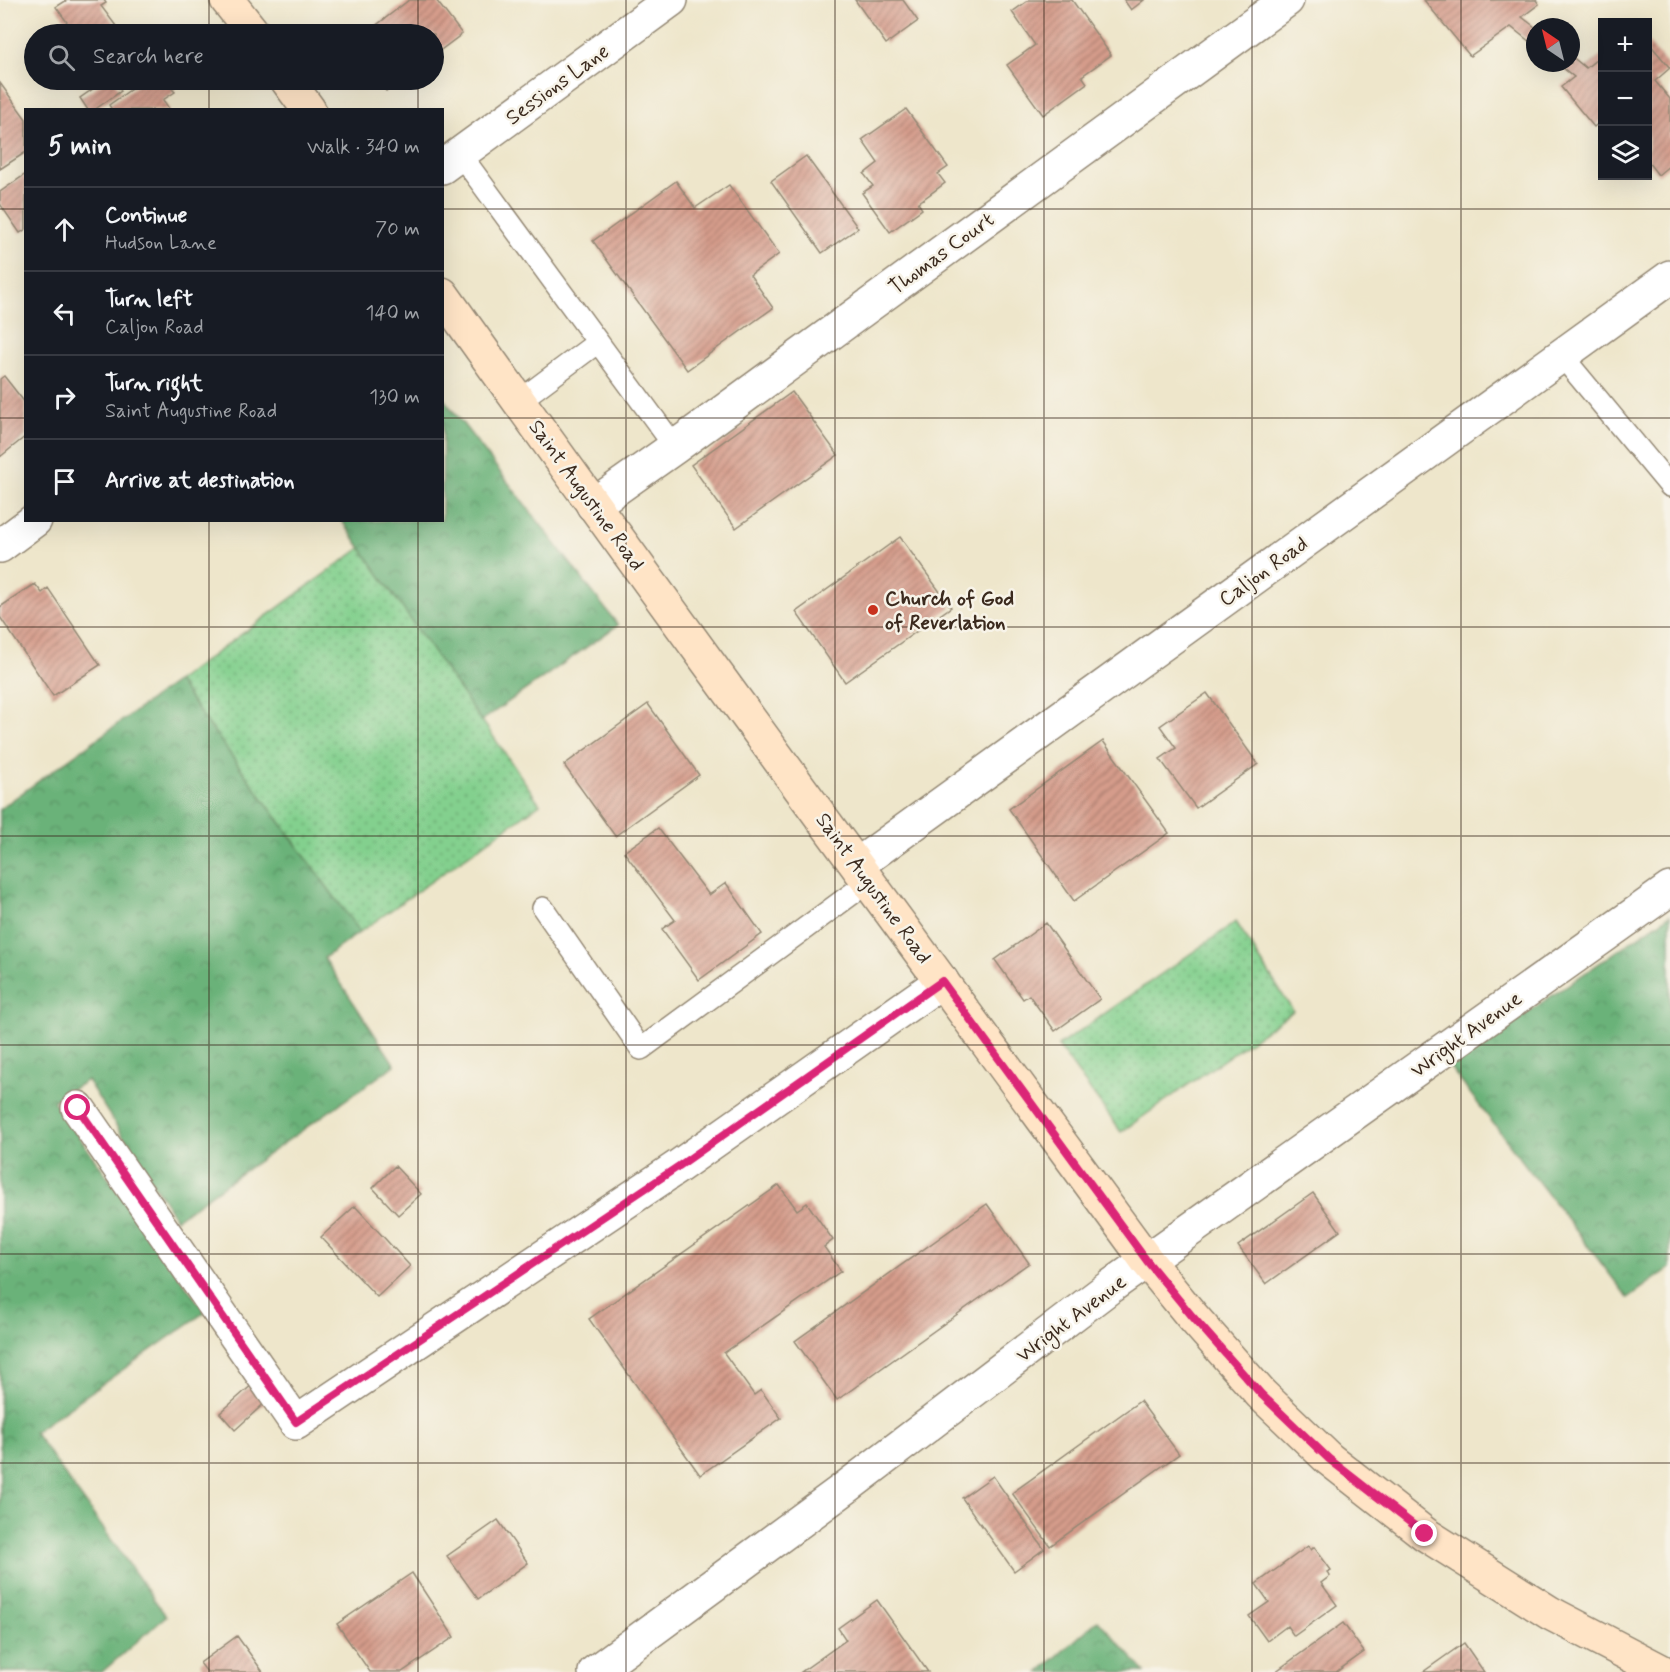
<!DOCTYPE html>
<meta charset="utf-8">
<style>
body{margin:0;font-family:Mynerve,sans-serif;background:#20242c;color:#f1f3f6}
.controls{position:absolute;right:18px;top:18px;display:grid;overflow:hidden;border-radius:0px;box-shadow:0 6px 24px #0002}
.controls button{width:54px;height:54px;display:grid;place-items:center;padding:0;border:0;border-bottom:2px solid #363941;background:#171b24;color:#f1f3f6;font:30px sans-serif}
.compass{position:absolute;left:1526px;top:18px;width:54px;height:54px;border-radius:50%;background:#171b24;box-shadow:0 6px 24px #0002;rotate:325deg}
.stop{position:absolute;width:18px;height:18px;margin:-14px;border:4px solid #db2777;border-radius:50%;background:#fff}
.stop.end{background:#db2777;border-color:#fff;box-shadow:0 2px 6px #0008}
.list{margin:0;padding:0;list-style:none}
h2{display:flex;justify-content:space-between;align-items:center;height:78px;margin:0;padding:0 24px;font-size:26px}
h2 small{font-size:20px;font-weight:400;color:#9ea1a6}
.list li{display:grid;grid-template-columns:39px 1fr auto;gap:18px;align-items:center;box-sizing:border-box;height:84px;padding:0 24px;border-top:2px solid #363941}
.list b{display:block;font-size:22px;white-space:nowrap}
.list p{margin:0;font-size:20px;white-space:nowrap;color:#9ea1a6}
.list em{font-size:20px;font-style:normal;color:#9ea1a6}
.icon{flex:none;width:33px;height:33px;fill:none;stroke:currentColor;stroke-width:2;stroke-linecap:round;stroke-linejoin:round}
.map{position:relative;flex:none;width:1670px;height:1672px;overflow:hidden}
.search{position:absolute;background:#171b24;box-shadow:0 6px 24px #0002;left:24px;top:24px;width:420px;height:66px;display:flex;align-items:center;gap:15px;box-sizing:border-box;padding:0 21px;border-radius:33px;color:#9ea1a6;font-size:22px}
.panel{position:absolute;background:#171b24;box-shadow:0 6px 24px #0002;left:24px;top:108px;width:420px;height:414px;border-radius:0px}
.map>svg:first-child{display:block}
</style>
<div class="map">
<svg width="1670" height="1672" viewBox="0 0 1670 1672">
<defs>
<pattern id="grass-dots" width="8" height="8" patternUnits="userSpaceOnUse" patternTransform="scale(1.5)"><rect width="8" height="8" fill="#83d08e"/><path d="M2 2h.1M6 6h.1" fill="none" stroke="#6ca973" stroke-width="1.8" stroke-linecap="round"/></pattern>
<pattern id="forest-crowns" width="20" height="18" patternUnits="userSpaceOnUse" patternTransform="scale(1.5)"><rect width="20" height="18" fill="#6ab279"/><path d="M2 6a3 3 0 1 1 6 0M12 15a3 3 0 1 1 6 0" fill="none" stroke="#589163"/></pattern>
<pattern id="building-hatch" width="6" height="6" patternUnits="userSpaceOnUse" patternTransform="scale(1.5)"><rect width="6" height="6" fill="#d59c8b"/><path d="M-1 1l2-2M0 6l6-6M5 7l2-2" fill="none" stroke="#ae7f71"/></pattern>
</defs>
<rect width="100%" height="100%" fill="#f7f3e8"/>
<filter id="ink" filterUnits="userSpaceOnUse"><feTurbulence type="fractalNoise" baseFrequency=".0167" numOctaves="2"/><feDisplacementMap in="SourceGraphic" scale="12" xChannelSelector="R" yChannelSelector="G"/><feConvolveMatrix kernelMatrix="1 2 1 2 8 2 1 2 1" color-interpolation-filters="sRGB"/></filter>
<filter id="wash" filterUnits="userSpaceOnUse"><feTurbulence type="fractalNoise" baseFrequency=".008" numOctaves="4" result="noise"/><feDisplacementMap in="SourceGraphic" scale="24" xChannelSelector="R" yChannelSelector="G"/><feGaussianBlur stdDeviation="1.35" result="paint"/><feColorMatrix in="noise" values="0 0 0 0 0 0 0 0 0 0 0 0 0 0 0 0 0 1.4 0 .05"/><feComposite in="paint" operator="in"/></filter>
<g filter="url(#wash)">
<rect width="100%" height="100%" fill="#eee6cb"/>
<path fill="url(#grass-dots)" stroke="#5f7d56" stroke-width="1.5" d="M 362,547 L 540,804 L 360,932 L 177,681 Z
M 1236,922 L 1293,1011 L 1121,1132 L 1058,1046 Z"/>
<path fill="url(#forest-crowns)" stroke="#526e4c" stroke-width="1.5" d="M 443,398 L 618,625 L 481,721 L 342,521 L 442,520 Z
M 177,681 L 360,932 L 324,958 L 395,1065 L 176,1219 L 87,1080 L 53,1101 L 205,1312 L 34,1432 L 166,1616 L 102,1672 L 0,1672 L 0,809 Z
M 1670,915 L 1670,1268 L 1628,1298 L 1449,1066 Z
M 1098,1620 L 1145,1672 L 1039,1672 Z"/>
<g id="blocks">
<path fill="url(#building-hatch)" d="M 67,0 L 104,0 L 106,3 L 101,6 L 122,34 L 63,34 L 59,28 L 67,22 L 56,7 Z
M 409,0 L 436,0 L 462,34 L 434,55 L 434,34 L 365,34 Z
M 855,0 L 903,0 L 918,21 L 886,44 Z
M 1029,0 L 1072,0 L 1111,55 L 1082,76 L 1087,83 L 1043,115 L 1007,65 L 1035,45 L 1012,12 Z
M 1124,0 L 1144,0 L 1131,10 Z
M 1424,0 L 1536,0 L 1539,4 L 1522,17 L 1535,27 L 1535,46 L 1511,27 L 1470,56 Z
M 1648,42 L 1670,68 L 1655,81 L 1670,99 L 1670,165 L 1658,175 L 1648,162 Z
M 1602,55 L 1602,120 L 1594,127 L 1561,87 L 1574,77 L 1557,63 L 1571,63 L 1571,56 L 1586,68 Z
M 106,80 L 113,80 L 121,91 L 94,110 L 88,110 L 80,98 Z
M 144,80 L 171,80 L 176,86 L 172,89 L 175,92 L 163,100 L 170,110 L 112,110 L 109,105 Z
M 377,80 L 401,80 L 386,91 Z
M 0,83 L 26,119 L 26,152 L 0,169 Z
M 906,109 L 948,167 L 938,174 L 945,183 L 918,203 L 922,209 L 890,232 L 862,193 L 873,186 L 864,174 L 878,163 L 862,140 Z
M 806,156 L 858,228 L 822,253 L 771,181 Z
M 26,174 L 26,229 L 20,233 L 0,204 L 0,192 Z
M 676,181 L 695,208 L 729,185 L 779,254 L 750,275 L 773,308 L 687,370 L 593,241 Z
M 4,376 L 26,404 L 26,436 L 0,457 L 0,379 Z
M 792,392 L 838,455 L 736,528 L 691,465 Z
M 900,537 L 951,607 L 845,682 L 796,612 Z
M 35,584 L 42,593 L 48,588 L 100,665 L 53,696 L 0,617 L 0,607 Z
M 1207,693 L 1258,764 L 1196,808 L 1160,759 L 1176,748 L 1160,726 Z
M 648,704 L 699,775 L 615,836 L 564,765 Z
M 1103,741 L 1169,833 L 1074,901 L 1009,809 Z
M 658,828 L 709,895 L 726,883 L 762,934 L 699,980 L 662,929 L 675,920 L 624,852 Z
M 1046,923 L 1100,999 L 1055,1031 L 1029,995 L 1023,999 L 995,960 Z
M 395,1166 L 421,1194 L 398,1215 L 373,1188 Z
M 779,1185 L 797,1210 L 807,1203 L 833,1240 L 824,1247 L 841,1271 L 724,1353 L 754,1395 L 761,1390 L 781,1418 L 700,1475 L 589,1319 Z
M 1313,1193 L 1340,1231 L 1266,1284 L 1238,1246 Z
M 987,1204 L 1029,1263 L 837,1400 L 795,1341 Z
M 355,1206 L 410,1266 L 377,1297 L 321,1237 Z
M 254,1383 L 269,1399 L 235,1430 L 220,1413 Z
M 1140,1401 L 1179,1454 L 1050,1546 L 1012,1493 Z
M 993,1476 L 1044,1549 L 1014,1571 L 962,1498 Z
M 498,1520 L 528,1563 L 478,1599 L 447,1556 Z
M 1308,1546 L 1311,1550 L 1314,1547 L 1331,1570 L 1327,1572 L 1330,1576 L 1321,1583 L 1337,1605 L 1294,1636 L 1287,1626 L 1267,1641 L 1249,1616 L 1269,1602 L 1256,1584 Z
M 412,1573 L 454,1637 L 402,1672 L 370,1672 L 337,1624 Z
M 877,1600 L 928,1672 L 801,1672 L 846,1640 L 838,1628 Z
M 1343,1623 L 1364,1652 L 1336,1672 L 1275,1672 Z
M 237,1636 L 263,1672 L 207,1672 L 200,1663 Z
M 1464,1643 L 1484,1672 L 1423,1672 Z"/>
</g>
</g>
<g filter="url(#ink)">
<use href="#blocks" fill-opacity="0" stroke="#948874" stroke-width="1.5"/>
<g fill="none" stroke-linecap="round" stroke-linejoin="round">
<g stroke="#948874" stroke-width="24">
<path id="service" d="M 460,154 L 675,447
M 1562,356 L 1670,486
M 519,401 L 598,342
M 543,908 L 641,1049 L 868,882"/>
</g>
<g stroke="#948874" stroke-width="36">
<path id="minor" d="M 442,167 L 671,0
M 593,505 L 675,447 L 1287,0
M 0,546 L 35,520
M 857,865 L 1670,277
M 78,1108 L 296,1423 L 679,1166 L 942,981
M 595,1672 L 848,1486 L 1111,1286 L 1670,889"/>
</g>
<g stroke="#948874" stroke-width="36">
<path id="secondary" d="M 227,0 L 254,34
M 287,80 L 309,110
M 442,294 C 674,619 911,939 1147,1261 L 1192,1316 L 1261,1394 L 1329,1459 L 1425,1534 L 1550,1613 L 1663,1672"/>
</g>
<use href="#service" stroke="#fff" stroke-width="21"/>
<use href="#minor" stroke="#fff" stroke-width="33"/>
<use href="#secondary" stroke="#ffe4c6" stroke-width="33"/>
</g>
</g>
<g fill="none" stroke-linecap="round" stroke-linejoin="round" filter="url(#ink)">
<path stroke="#db2777" stroke-width="8" d="M 78,1108 L 296,1422 L 679,1166 L 942,981 L 1147,1261 L 1192,1316 L 1261,1394 L 1329,1459 L 1425,1534"/>
</g>
<path fill="none" stroke="#3b2a1e" stroke-width="1.5" stroke-opacity="0.55" d="M 209,0 L 209,34M 418,0 L 418,34M 626,0 L 626,1672M 835,0 L 835,1672M 1044,0 L 1044,1672M 1252,0 L 1252,1672M 1461,0 L 1461,1672M 209,80 L 209,110M 418,80 L 418,110M 0,209 L 26,209M 442,209 L 1670,209M 0,418 L 26,418M 442,418 L 1670,418M 209,520 L 209,1672M 418,520 L 418,1672M 0,627 L 1670,627M 0,836 L 1670,836M 0,1045 L 1670,1045M 0,1254 L 1670,1254M 0,1463 L 1670,1463"/>
<circle fill="#c8321e" stroke="#f7f3e8" stroke-width="2" cx="873" cy="610" r="6"/>
<g text-anchor="middle" stroke-width="5" stroke-linejoin="round" paint-order="stroke">
<g font-size="21" fill="#3b2a1e" stroke="#f7f3e8">
<text transform="translate(557 84) rotate(-36)" y="7">Sessions Lane</text>
<text transform="translate(941 253) rotate(-36)" y="7">Thomas Court</text>
<text transform="translate(587 495) rotate(54)" y="7">Saint Augustine Road</text>
<text transform="translate(1263 571) rotate(-36)" y="7">Caljon Road</text>
<text transform="translate(874 888) rotate(54)" y="7">Saint Augustine Road</text>
<text transform="translate(1466 1034) rotate(-36)" y="7">Wright Avenue</text>
<text transform="translate(1071 1318) rotate(-37)" y="7">Wright Avenue</text>
</g>
<g font-size="21" font-weight="bold" fill="#3b2a1e" stroke="#f7f3e8" text-anchor="start">
<text x="885" y="605">Church of God<tspan x="885" dy="24">of Reverlation</tspan></text>
</g>
</g>
</svg>
<div class="controls">
<button>+</button>
<button>−</button>
<button><svg class="icon" aria-label="layers" viewBox="0 0 24 24"><path d="M12 4l9 5-9 5-9-5zM3 14l9 5 9-5"/></svg></button>
</div>
<svg class="compass" viewBox="-18 -18 36 36"><path d="M0-13l5 13h-10z" fill="#e53935"/><path d="M0 13l5-13h-10z" fill="#9ea1a6"/></svg>
<div class="stop" style="left:78px;top:1108px"></div>
<div class="stop end" style="left:1425px;top:1534px"></div>
<div class="search"><svg class="icon" aria-label="search" viewBox="0 0 24 24"><circle cx="10" cy="10" r="6"/><path d="M15 15l6 6"/></svg>Search here</div>
<section class="panel">
<h2>5 min<small>Walk · 340 m</small></h2>
<ul class="list">
<li><svg class="icon" aria-label="ahead" viewBox="0 0 24 24"><path d="M12 20V5M6 11l6-6 6 6"/></svg><div><b>Continue</b><p>Hudson Lane</p></div><em>70 m</em></li>
<li><svg class="icon" aria-label="left" viewBox="0 0 24 24"><path d="M17 20v-9H6M10 6l-5 5 5 5"/></svg><div><b>Turn left</b><p>Caljon Road</p></div><em>140 m</em></li>
<li><svg class="icon" aria-label="right" viewBox="0 0 24 24"><path d="M7 20v-9h11M14 6l5 5-5 5"/></svg><div><b>Turn right</b><p>Saint Augustine Road</p></div><em>130 m</em></li>
<li><svg class="icon" aria-label="arrive" viewBox="0 0 24 24"><path d="M6 21V4h12l-3 4 3 4H6"/></svg><div><b>Arrive at destination</b></div></li>
</ul>
</section>
</div>
